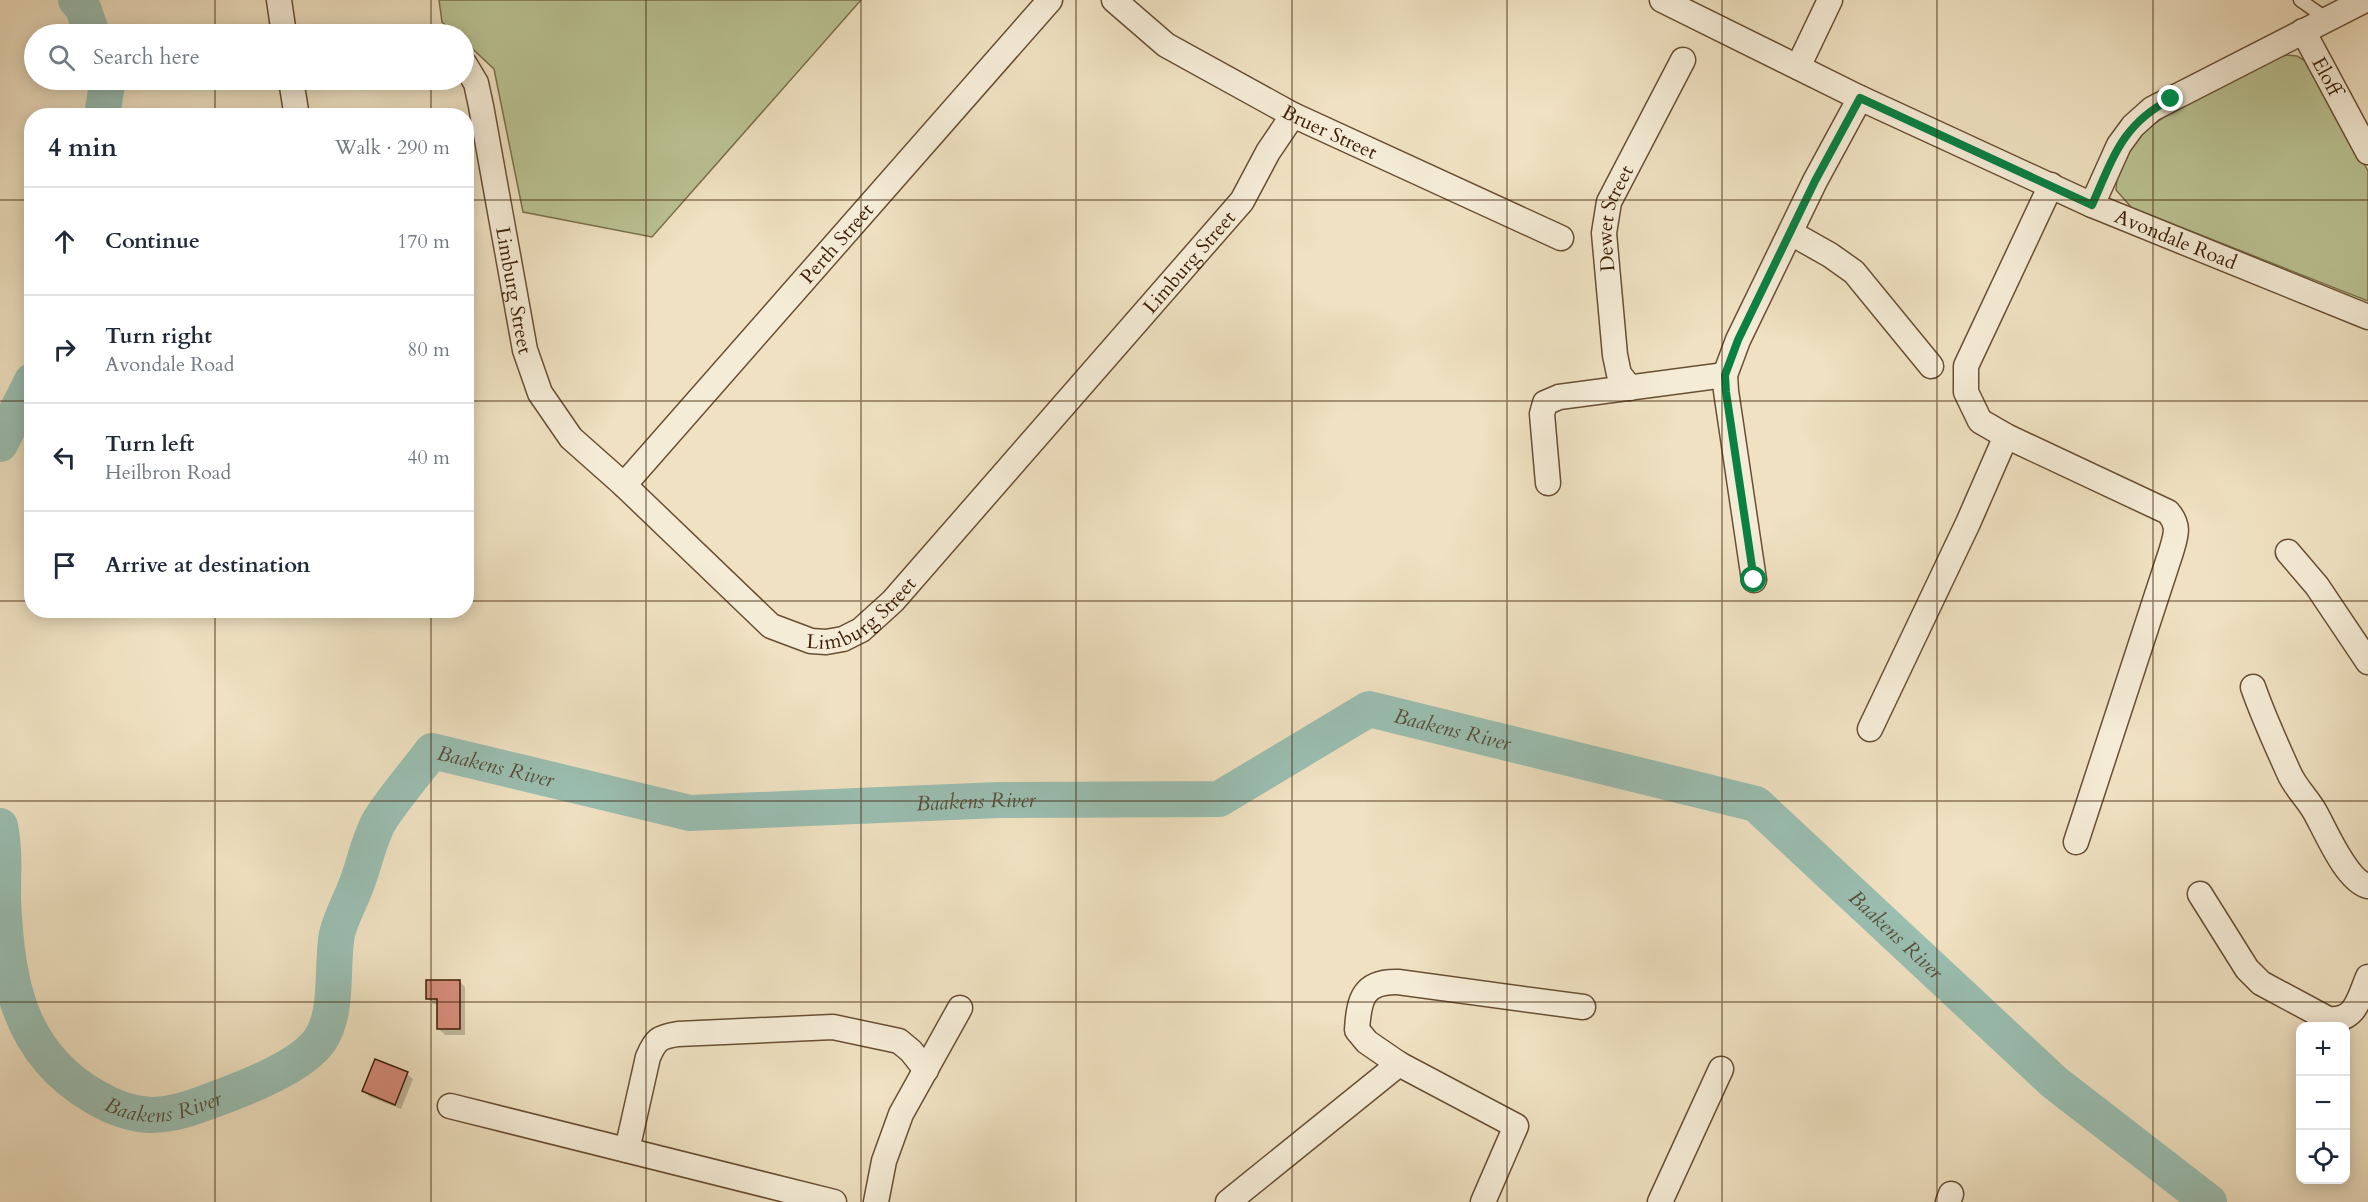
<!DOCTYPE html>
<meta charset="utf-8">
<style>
body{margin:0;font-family:Cardo,serif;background:#f6f6f7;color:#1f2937}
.controls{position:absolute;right:18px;bottom:18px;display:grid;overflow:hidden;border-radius:12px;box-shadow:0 3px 15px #0003}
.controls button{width:54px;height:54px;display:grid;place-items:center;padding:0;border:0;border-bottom:2px solid #e0e1e3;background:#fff;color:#1f2937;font:30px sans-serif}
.stop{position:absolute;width:18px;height:18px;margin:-14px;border:4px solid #0b8043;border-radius:50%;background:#fff}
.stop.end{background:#0b8043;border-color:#fff;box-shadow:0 2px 6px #0008}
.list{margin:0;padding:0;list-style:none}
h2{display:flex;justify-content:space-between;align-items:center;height:78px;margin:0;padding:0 24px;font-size:26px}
h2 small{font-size:20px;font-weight:400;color:#747a83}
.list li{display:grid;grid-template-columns:39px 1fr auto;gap:18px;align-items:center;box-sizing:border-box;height:108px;padding:0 24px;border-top:2px solid #e0e1e3}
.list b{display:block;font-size:22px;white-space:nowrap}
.list p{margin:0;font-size:20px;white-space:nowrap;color:#747a83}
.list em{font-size:20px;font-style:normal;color:#747a83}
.icon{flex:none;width:33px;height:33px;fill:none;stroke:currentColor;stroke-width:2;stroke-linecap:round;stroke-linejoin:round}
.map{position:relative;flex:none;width:2368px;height:1202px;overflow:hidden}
.search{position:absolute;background:#fff;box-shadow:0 3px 15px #0003;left:24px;top:24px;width:450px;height:66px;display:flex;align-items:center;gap:15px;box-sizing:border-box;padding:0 21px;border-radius:33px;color:#747a83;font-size:22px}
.panel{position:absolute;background:#fff;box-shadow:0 3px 15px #0003;left:24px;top:108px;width:450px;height:510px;border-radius:24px}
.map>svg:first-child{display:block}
</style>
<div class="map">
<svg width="2368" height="1202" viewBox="0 0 2368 1202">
<rect width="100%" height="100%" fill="#efe1c1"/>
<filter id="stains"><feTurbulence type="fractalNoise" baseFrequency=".00333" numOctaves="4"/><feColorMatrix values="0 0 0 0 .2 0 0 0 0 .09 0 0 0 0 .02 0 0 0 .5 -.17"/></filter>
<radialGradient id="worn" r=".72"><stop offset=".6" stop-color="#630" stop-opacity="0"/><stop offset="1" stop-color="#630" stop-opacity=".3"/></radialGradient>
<path fill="#bac292" stroke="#7b704b" stroke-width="1.5" d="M 439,0 L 861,0 L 652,237 L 523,212 L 494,69 L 464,41 L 464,34 L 456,34 L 442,22 Z
M 2286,55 L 2297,56 L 2309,63 L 2368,171 L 2368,301 L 2132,208 L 2116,190 C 2117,181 2116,167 2121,159 C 2143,117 2230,82 2273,59 Z"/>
<path fill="#0003" d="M 459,981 L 465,987 L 465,1035 L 445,1035 L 439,1029 L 439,1004 L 433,1004 L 428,998 Z
M 407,1074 L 413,1079 L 401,1109 L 370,1097 L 364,1091 Z"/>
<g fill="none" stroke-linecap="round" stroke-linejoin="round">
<g stroke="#9abeb1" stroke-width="36">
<path d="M 76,0 L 83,8 L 92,34"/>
<path d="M 102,116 L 107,84 L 106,80"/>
<path d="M 0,444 L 32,381"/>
<path id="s1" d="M 0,826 C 5,849 3,875 3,898 C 6,979 18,1053 95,1097 C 133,1119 161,1120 202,1104 C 235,1092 300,1069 320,1040 C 339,1012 331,966 337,934 C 341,917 351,900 357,883 C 365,863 369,838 380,820 C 395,796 415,774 432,751 L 690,813 L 999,800 L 1219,799 L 1369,709 L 1756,804 L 2054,1082 L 2209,1202"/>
</g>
</g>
<path fill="#d58b79" stroke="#3c1e04" stroke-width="1.5" d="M 426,980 L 460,980 L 460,1029 L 437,1029 L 437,999 L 426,999 Z
M 375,1059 L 408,1072 L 395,1105 L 362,1091 Z"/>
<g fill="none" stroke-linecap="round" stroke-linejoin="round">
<g stroke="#694f33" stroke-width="15">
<path id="service" d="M 2300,0 L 2327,19"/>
</g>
<g stroke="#694f33" stroke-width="27">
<g id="minor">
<path d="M 279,0 L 284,34"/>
<path id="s2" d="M 1114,0 L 1166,45 L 1293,115 L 1561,238"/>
<path id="s3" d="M 1662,0 L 1860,98 L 2092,205 L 2368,317"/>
<path id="s4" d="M 2303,31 L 2368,152"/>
<path id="s5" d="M 464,63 L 476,83 L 481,106 L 525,350 L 540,393 L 571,438 L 624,485 L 771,626 L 811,641 L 826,642 L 843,639 L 861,630 L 893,601 L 1242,201 L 1268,152 L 1293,115"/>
<path d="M 1798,67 L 1830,0"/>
<path d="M 291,80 L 296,111"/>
<path d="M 2051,185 L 1966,366 L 1966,392 L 1980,421 L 2006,436 L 2168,512 C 2180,526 2176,535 2171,552 L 2076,842"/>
<path d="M 2092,205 L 2119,145 L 2133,126 L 2152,109 L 2365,0"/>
<path d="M 1791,233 L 1830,255 L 1854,272 L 1931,366"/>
<path id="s6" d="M 1630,388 L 1619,374 L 1615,355 L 1604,233 L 1609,202 L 1683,60"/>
<path d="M 1548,483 L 1542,414 L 1545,403 L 1559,397 L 1725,375"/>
<path id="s7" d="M 624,485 L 1050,0"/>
<path d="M 2288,552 L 2317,586 L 2368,662"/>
<path d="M 1754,580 L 1726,391 L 1725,375 L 1738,340 L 1815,181 L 1860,98"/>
<path d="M 2253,687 C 2263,716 2276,744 2289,773 C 2295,787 2307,798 2315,812 C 2325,829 2346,881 2368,886"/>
<path d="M 1870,729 L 1968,523 L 2006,436"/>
<path d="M 2200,894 L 2247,969 L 2261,983 L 2328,1019 C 2356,1022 2359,998 2368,977"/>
<path d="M 450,1106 L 834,1202"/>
<path d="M 627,1150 L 648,1057 C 656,1039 659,1037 678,1034 L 833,1027 L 899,1041 L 911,1051 L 926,1070"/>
<path d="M 876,1202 L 884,1161 L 901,1114 L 960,1008"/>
<path d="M 1228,1202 L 1399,1064"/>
<path d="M 1483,1202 L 1516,1126 L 1399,1064 L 1367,1042 L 1357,1030 C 1359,999 1363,981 1398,982 L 1583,1007"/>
<path d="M 1660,1202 L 1721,1069"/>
<path d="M 1948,1202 L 1951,1194"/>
</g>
</g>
<use href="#service" stroke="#f5ecd7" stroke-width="12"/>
<use href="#minor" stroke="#f5ecd7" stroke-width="24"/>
</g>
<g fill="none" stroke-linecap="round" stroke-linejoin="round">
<path stroke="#0b8043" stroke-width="8" d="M 1754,580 L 1726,392 L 1725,375 L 1738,340 L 1815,181 L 1860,98 L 2092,205 C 2113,158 2122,124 2171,99"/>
</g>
<path fill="none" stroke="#3c1e04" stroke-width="1.5" stroke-opacity="0.55" d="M 215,0 L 215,34M 431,0 L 431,34M 646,0 L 646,1202M 861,0 L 861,1202M 1076,0 L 1076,1202M 1292,0 L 1292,1202M 1507,0 L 1507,1202M 1722,0 L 1722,1202M 1937,0 L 1937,1202M 2153,0 L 2153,1202M 215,80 L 215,116M 431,80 L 431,116M 0,200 L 32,200M 466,200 L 2368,200M 0,401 L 32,401M 466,401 L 2368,401M 0,601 L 32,601M 466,601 L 2368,601M 215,610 L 215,1202M 431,610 L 431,1202M 0,801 L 2368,801M 0,1002 L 2368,1002"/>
<g text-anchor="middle" stroke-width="4.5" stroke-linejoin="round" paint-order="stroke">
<g font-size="20" fill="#3c1e04" stroke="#f5ecd7">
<text dy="7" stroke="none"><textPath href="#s4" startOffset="51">Eloff</textPath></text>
<text dy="7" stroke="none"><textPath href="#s2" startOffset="254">Bruer Street</textPath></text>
<text dy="7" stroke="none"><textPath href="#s6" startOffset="176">Dewet Street</textPath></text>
<text dy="7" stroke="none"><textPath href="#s3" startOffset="567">Avondale Road</textPath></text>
<text dy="7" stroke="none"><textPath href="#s7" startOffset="322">Perth Street</textPath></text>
<text dy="7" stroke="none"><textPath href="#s5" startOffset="1258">Limburg Street</textPath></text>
<text dy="7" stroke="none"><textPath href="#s5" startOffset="234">Limburg Street</textPath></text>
<text dy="7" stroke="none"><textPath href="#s5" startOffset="772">Limburg Street</textPath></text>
</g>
<g font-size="21" font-style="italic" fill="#584e38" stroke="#f5ecd7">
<text dy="7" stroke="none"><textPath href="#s1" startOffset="1923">Baakens River</textPath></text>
<text dy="7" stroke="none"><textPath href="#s1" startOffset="933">Baakens River</textPath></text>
<text dy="7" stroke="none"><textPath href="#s1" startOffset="1419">Baakens River</textPath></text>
<text dy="7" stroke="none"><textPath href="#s1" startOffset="2427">Baakens River</textPath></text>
<text dy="7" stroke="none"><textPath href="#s1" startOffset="375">Baakens River</textPath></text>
</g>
</g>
<rect width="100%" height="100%" filter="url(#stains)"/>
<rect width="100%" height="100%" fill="url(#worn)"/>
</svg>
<div class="controls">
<button>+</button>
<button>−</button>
<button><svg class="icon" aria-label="locate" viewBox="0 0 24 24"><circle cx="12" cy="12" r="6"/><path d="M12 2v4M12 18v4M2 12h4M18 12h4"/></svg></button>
</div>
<div class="stop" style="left:1754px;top:580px"></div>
<div class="stop end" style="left:2171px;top:99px"></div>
<div class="search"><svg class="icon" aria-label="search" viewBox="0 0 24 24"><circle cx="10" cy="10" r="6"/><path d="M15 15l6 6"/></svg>Search here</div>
<section class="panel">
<h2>4 min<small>Walk · 290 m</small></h2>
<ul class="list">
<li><svg class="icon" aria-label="ahead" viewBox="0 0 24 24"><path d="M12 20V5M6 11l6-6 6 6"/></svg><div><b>Continue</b></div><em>170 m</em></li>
<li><svg class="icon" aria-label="right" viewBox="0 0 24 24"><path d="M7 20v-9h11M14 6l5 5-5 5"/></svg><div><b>Turn right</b><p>Avondale Road</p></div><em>80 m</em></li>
<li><svg class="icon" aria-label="left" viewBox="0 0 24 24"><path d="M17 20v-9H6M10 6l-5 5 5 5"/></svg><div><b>Turn left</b><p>Heilbron Road</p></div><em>40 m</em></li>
<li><svg class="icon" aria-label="arrive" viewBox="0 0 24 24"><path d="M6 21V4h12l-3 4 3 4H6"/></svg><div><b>Arrive at destination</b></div></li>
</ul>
</section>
</div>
